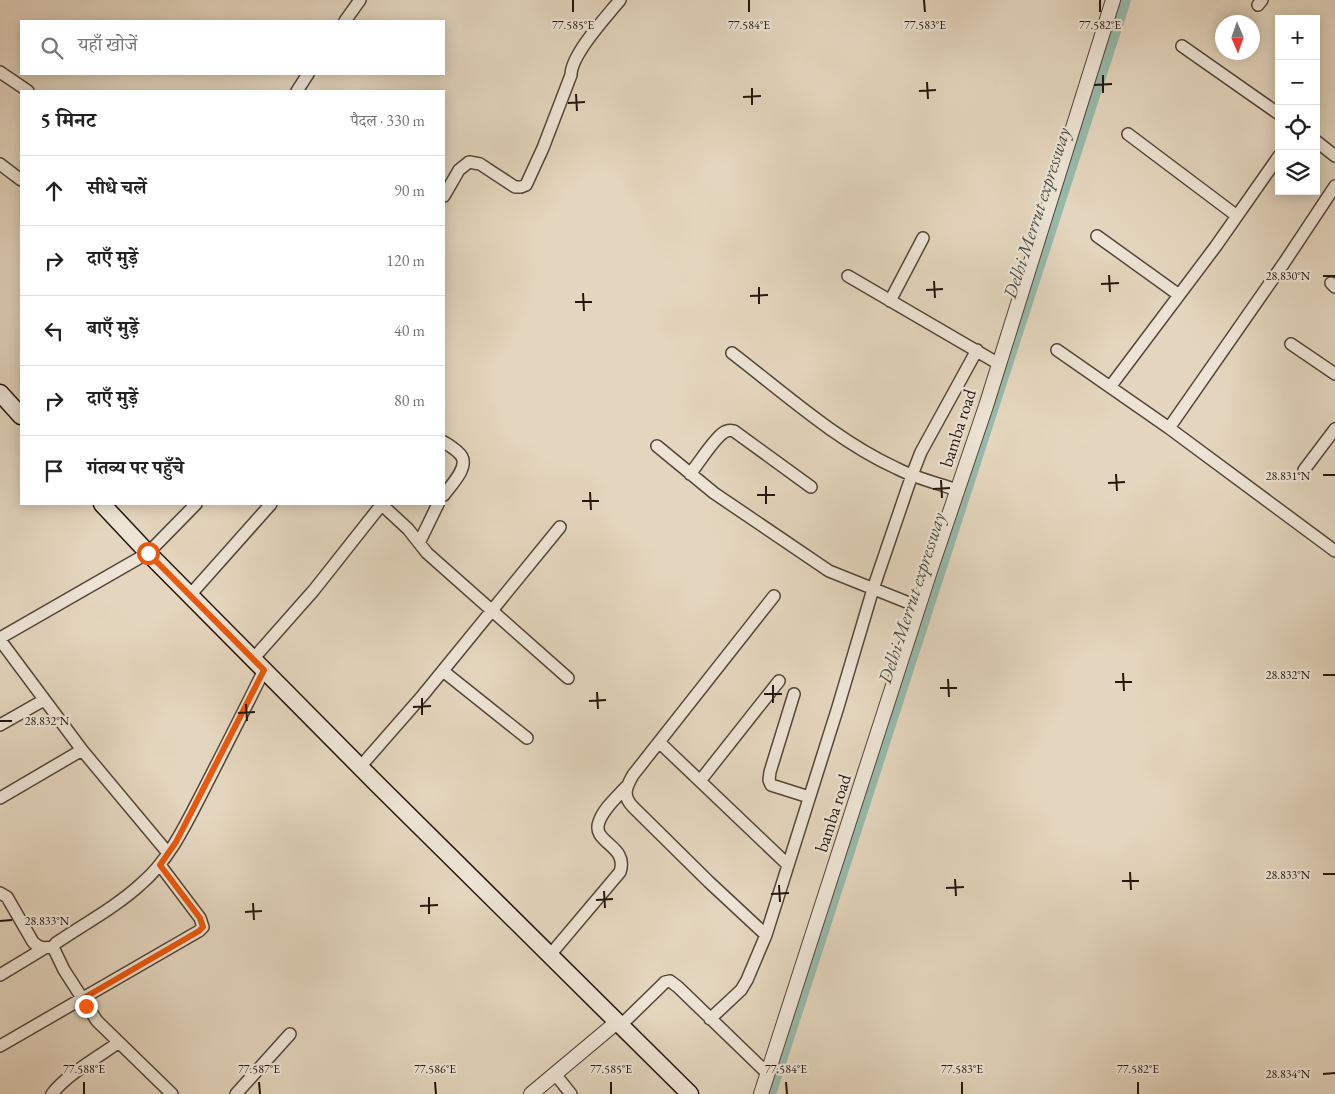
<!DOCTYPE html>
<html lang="hi">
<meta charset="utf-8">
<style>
body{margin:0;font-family:"EB Garamond","Noto Serif Devanagari",serif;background:#f6f6f6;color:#222}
.controls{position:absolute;right:15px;top:15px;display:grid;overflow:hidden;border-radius:0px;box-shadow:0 2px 12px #0003}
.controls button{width:45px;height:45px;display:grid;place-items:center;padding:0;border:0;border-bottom:1px solid #e0e0e0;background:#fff;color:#222;font:25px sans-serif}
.compass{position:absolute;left:1215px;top:15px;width:45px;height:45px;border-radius:50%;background:#fff;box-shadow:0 2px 12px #0003;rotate:178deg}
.stop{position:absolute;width:15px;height:15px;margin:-11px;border:4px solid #ea580c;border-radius:50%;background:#fff}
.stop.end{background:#ea580c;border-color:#fff;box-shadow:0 1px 5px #0008}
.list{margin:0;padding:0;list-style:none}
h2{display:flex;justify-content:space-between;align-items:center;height:65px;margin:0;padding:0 20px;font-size:21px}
h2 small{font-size:16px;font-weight:400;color:#767676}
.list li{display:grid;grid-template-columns:32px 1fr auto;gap:15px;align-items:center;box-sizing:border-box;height:70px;padding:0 20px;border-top:1px solid #e0e0e0}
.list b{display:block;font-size:19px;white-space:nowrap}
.list em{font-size:16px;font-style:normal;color:#767676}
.icon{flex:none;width:28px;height:28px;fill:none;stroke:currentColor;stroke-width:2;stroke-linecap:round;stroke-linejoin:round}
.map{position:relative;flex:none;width:1335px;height:1094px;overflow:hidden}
.search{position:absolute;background:#fff;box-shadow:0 2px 12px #0003;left:20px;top:20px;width:425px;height:55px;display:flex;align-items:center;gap:12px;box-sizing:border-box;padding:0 18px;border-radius:0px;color:#767676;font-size:19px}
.panel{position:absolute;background:#fff;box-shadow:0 2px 12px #0003;left:20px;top:90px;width:425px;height:415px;border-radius:0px}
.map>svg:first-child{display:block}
</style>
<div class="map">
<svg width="1335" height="1094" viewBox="0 0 1335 1094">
<rect width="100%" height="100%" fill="#e4d6be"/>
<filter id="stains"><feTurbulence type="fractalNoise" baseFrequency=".004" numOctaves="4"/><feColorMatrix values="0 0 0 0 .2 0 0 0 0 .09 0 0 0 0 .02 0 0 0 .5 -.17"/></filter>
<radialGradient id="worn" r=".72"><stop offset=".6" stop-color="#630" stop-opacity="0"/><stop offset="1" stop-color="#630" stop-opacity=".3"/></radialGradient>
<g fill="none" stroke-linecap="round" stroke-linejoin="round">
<path stroke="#97baab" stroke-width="12" d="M 770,1094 L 1125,0"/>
<g stroke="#534639" stroke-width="14">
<path id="minor" d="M 1258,5 L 1262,0
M 345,21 L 360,0
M 1182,46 L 1279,114
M 0,72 L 28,91
M 297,91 L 308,74
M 1128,134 L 1237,216
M 1316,141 L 1335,156
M 0,164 L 21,180
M 444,196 L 459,170 L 469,162 L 480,164 L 515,187 L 521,187 L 526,185 L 543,148 L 571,75 C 571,55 606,17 620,0
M 1097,236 L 1179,295
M 848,276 L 999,364
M 1331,283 L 1335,287
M 890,301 L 923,238
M 1291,344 L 1335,374
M 1057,350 L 1169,428 L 1335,551
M 732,353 C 784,393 837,441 896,468 C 915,478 937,483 957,490
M 1110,387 L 1216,246 L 1279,156
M 1169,428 L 1284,263 L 1335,186
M 444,442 C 450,446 459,451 462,457 C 468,469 450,486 444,495
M 657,446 L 714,493 L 829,571 L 919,607
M 1304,470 L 1335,429
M 690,474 C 699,463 713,440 723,433 C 727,430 730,430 734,431 L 811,487
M 381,504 L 408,529 L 427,553 L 568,678
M 419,543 L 438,504
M 190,595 L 271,504
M 0,638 L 148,553 L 196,504
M 0,640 L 82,750 L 168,853
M 253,659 L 314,590 L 382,504
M 443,671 L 527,738
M 794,694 L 770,772 L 769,780 L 771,785 L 809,797
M 0,725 L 44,700
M 659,742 L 788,865
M 360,767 L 423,695 L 560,527
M 700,781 L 779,681
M 0,798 L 82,750
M 0,893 L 7,897 L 33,942 C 40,949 44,948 53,947
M 766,935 L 709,882 L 633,807 C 622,796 626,787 633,775 L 774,596
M 550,955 L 620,872 C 629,845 591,843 599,822 C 603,809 617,797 626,787
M 0,975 L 43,949
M 710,1019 L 741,990 L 747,980 L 766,935 L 838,707 L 873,589 L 912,475 L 921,452 L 977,350
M 621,1025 L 659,988 L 665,982 L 670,981 L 678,987 L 768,1074
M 0,1046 L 199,931 L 203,927 L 200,918 L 160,865
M 555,1074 L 571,1094
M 52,1094 C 65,1076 99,1056 118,1043
M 172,1094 L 97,1021 L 64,970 L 53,947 L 56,943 C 84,924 116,907 141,884 C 169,860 185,826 202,793 C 223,752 244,711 264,670
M 236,1094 L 290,1034"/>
</g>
<g stroke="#534639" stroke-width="16">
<path id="tertiary" d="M 531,1094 L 617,1022
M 761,1094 L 930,571 L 986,406 L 1113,0"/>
</g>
<g stroke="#23160d" stroke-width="19">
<path id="secondary" d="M 0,393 L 21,416
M 102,504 L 148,553 L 377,784 L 690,1094"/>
</g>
<use href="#minor" stroke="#ede4d5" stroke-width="11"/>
<use href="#tertiary" stroke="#ede4d5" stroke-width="14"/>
<use href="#secondary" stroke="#ede4d5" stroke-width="16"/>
</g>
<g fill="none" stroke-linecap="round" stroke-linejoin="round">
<path stroke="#ea580c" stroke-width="6" d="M 86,1006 L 82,999 L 199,931 L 203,927 L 200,918 L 160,865 L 176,842 L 264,670 L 148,553"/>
</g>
<path fill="none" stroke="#23160d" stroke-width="2" d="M 573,0 L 573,12M 749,0 L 749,12M 924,0 L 925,12M 1100,0 L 1100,12M 1103,75 L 1103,93M 927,82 L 928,99M 1094,85 L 1112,84M 752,88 L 752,105M 919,91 L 936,90M 576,94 L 577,111M 743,97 L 761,96M 568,103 L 585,102M 1109,275 L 1110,292M 1323,276 L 1335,276M 934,281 L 935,298M 1101,284 L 1119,283M 759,287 L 759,304M 926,290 L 943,289M 583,293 L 584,311M 750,296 L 768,295M 575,302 L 592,302M 1116,474 L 1117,491M 1323,475 L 1335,475M 941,480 L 942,498M 1108,483 L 1125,482M 766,486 L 766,504M 933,489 L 950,488M 590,492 L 591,510M 757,495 L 775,495M 582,501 L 599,501M 1123,673 L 1124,691M 1323,675 L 1335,675M 948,679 L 949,697M 1115,682 L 1132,682M 773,685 L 773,703M 940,688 L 957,688M 597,692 L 598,709M 764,694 L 782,694M 422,698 L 422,715M 589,701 L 606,700M 246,704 L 247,721M 413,707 L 431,706M 238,713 L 255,712M 0,721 L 12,721M 1130,872 L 1131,890M 1323,874 L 1335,874M 955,879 L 956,896M 1122,881 L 1139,881M 779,885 L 780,902M 946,888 L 964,887M 604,891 L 605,908M 771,894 L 789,893M 429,897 L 429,914M 596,900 L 613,899M 253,903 L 254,920M 420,906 L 438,905M 245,912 L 262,911M 0,921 L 12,920M 1323,1074 L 1335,1073M 84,1082 L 84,1094M 259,1082 L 260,1094M 435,1082 L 436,1094M 611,1082 L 611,1094M 786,1082 L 787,1094M 962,1082 L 962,1094M 1138,1082 L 1138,1094"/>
<g text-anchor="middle" stroke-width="4.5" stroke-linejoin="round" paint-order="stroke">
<g font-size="18" fill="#23160d" stroke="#ede4d5">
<text transform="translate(958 428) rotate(-72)" y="6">bamba road</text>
<text transform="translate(833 813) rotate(-72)" y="6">bamba road</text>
</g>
<g font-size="19" font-style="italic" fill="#4c4f44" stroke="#ede4d5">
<text transform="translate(1036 213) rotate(-72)" y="7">Delhi Merrut expressway</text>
<text transform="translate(911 598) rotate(-72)" y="7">Delhi Merrut expressway</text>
</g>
</g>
<g font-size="12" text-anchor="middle" fill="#23160d" stroke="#ede4d5" stroke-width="4.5" stroke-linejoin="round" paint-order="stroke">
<text x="573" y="29">77.585°E</text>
<text x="749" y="29">77.584°E</text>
<text x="925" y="29">77.583°E</text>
<text x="1100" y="29">77.582°E</text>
<text x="1288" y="280">28.830°N</text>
<text x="1288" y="480">28.831°N</text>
<text x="1288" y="679">28.832°N</text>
<text x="47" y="725">28.832°N</text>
<text x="1288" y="879">28.833°N</text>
<text x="47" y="925">28.833°N</text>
<text x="84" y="1073">77.588°E</text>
<text x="259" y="1073">77.587°E</text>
<text x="435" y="1073">77.586°E</text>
<text x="611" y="1073">77.585°E</text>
<text x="786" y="1073">77.584°E</text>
<text x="962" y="1073">77.583°E</text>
<text x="1138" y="1073">77.582°E</text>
<text x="1288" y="1078">28.834°N</text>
</g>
<rect width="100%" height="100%" filter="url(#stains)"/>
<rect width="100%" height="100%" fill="url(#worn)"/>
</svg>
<div class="controls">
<button>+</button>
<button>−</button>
<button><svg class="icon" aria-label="locate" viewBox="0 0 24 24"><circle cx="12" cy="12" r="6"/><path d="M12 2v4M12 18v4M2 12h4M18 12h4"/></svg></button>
<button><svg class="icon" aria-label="layers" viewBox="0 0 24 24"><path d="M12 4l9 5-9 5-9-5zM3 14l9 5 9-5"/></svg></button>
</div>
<svg class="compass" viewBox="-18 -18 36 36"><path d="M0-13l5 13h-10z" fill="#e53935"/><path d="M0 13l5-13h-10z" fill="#767676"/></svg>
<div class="stop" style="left:148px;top:553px"></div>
<div class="stop end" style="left:86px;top:1006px"></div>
<div class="search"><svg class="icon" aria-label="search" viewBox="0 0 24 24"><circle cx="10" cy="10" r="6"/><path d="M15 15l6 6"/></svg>यहाँ खोजें</div>
<section class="panel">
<h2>5 मिनट<small>पैदल · 330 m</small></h2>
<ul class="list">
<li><svg class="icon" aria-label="ahead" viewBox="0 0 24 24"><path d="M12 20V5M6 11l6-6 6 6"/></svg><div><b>सीधे चलें</b></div><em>90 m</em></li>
<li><svg class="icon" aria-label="right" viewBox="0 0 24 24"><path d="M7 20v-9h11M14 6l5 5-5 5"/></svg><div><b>दाएँ मुड़ें</b></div><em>120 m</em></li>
<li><svg class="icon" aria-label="left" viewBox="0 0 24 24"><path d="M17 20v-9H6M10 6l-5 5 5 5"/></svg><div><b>बाएँ मुड़ें</b></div><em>40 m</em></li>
<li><svg class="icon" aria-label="right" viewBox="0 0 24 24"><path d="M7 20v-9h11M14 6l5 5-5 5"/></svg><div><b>दाएँ मुड़ें</b></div><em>80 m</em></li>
<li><svg class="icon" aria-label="arrive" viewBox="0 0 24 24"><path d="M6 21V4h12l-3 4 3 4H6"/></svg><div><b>गंतव्य पर पहुँचे</b></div></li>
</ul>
</section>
</div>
